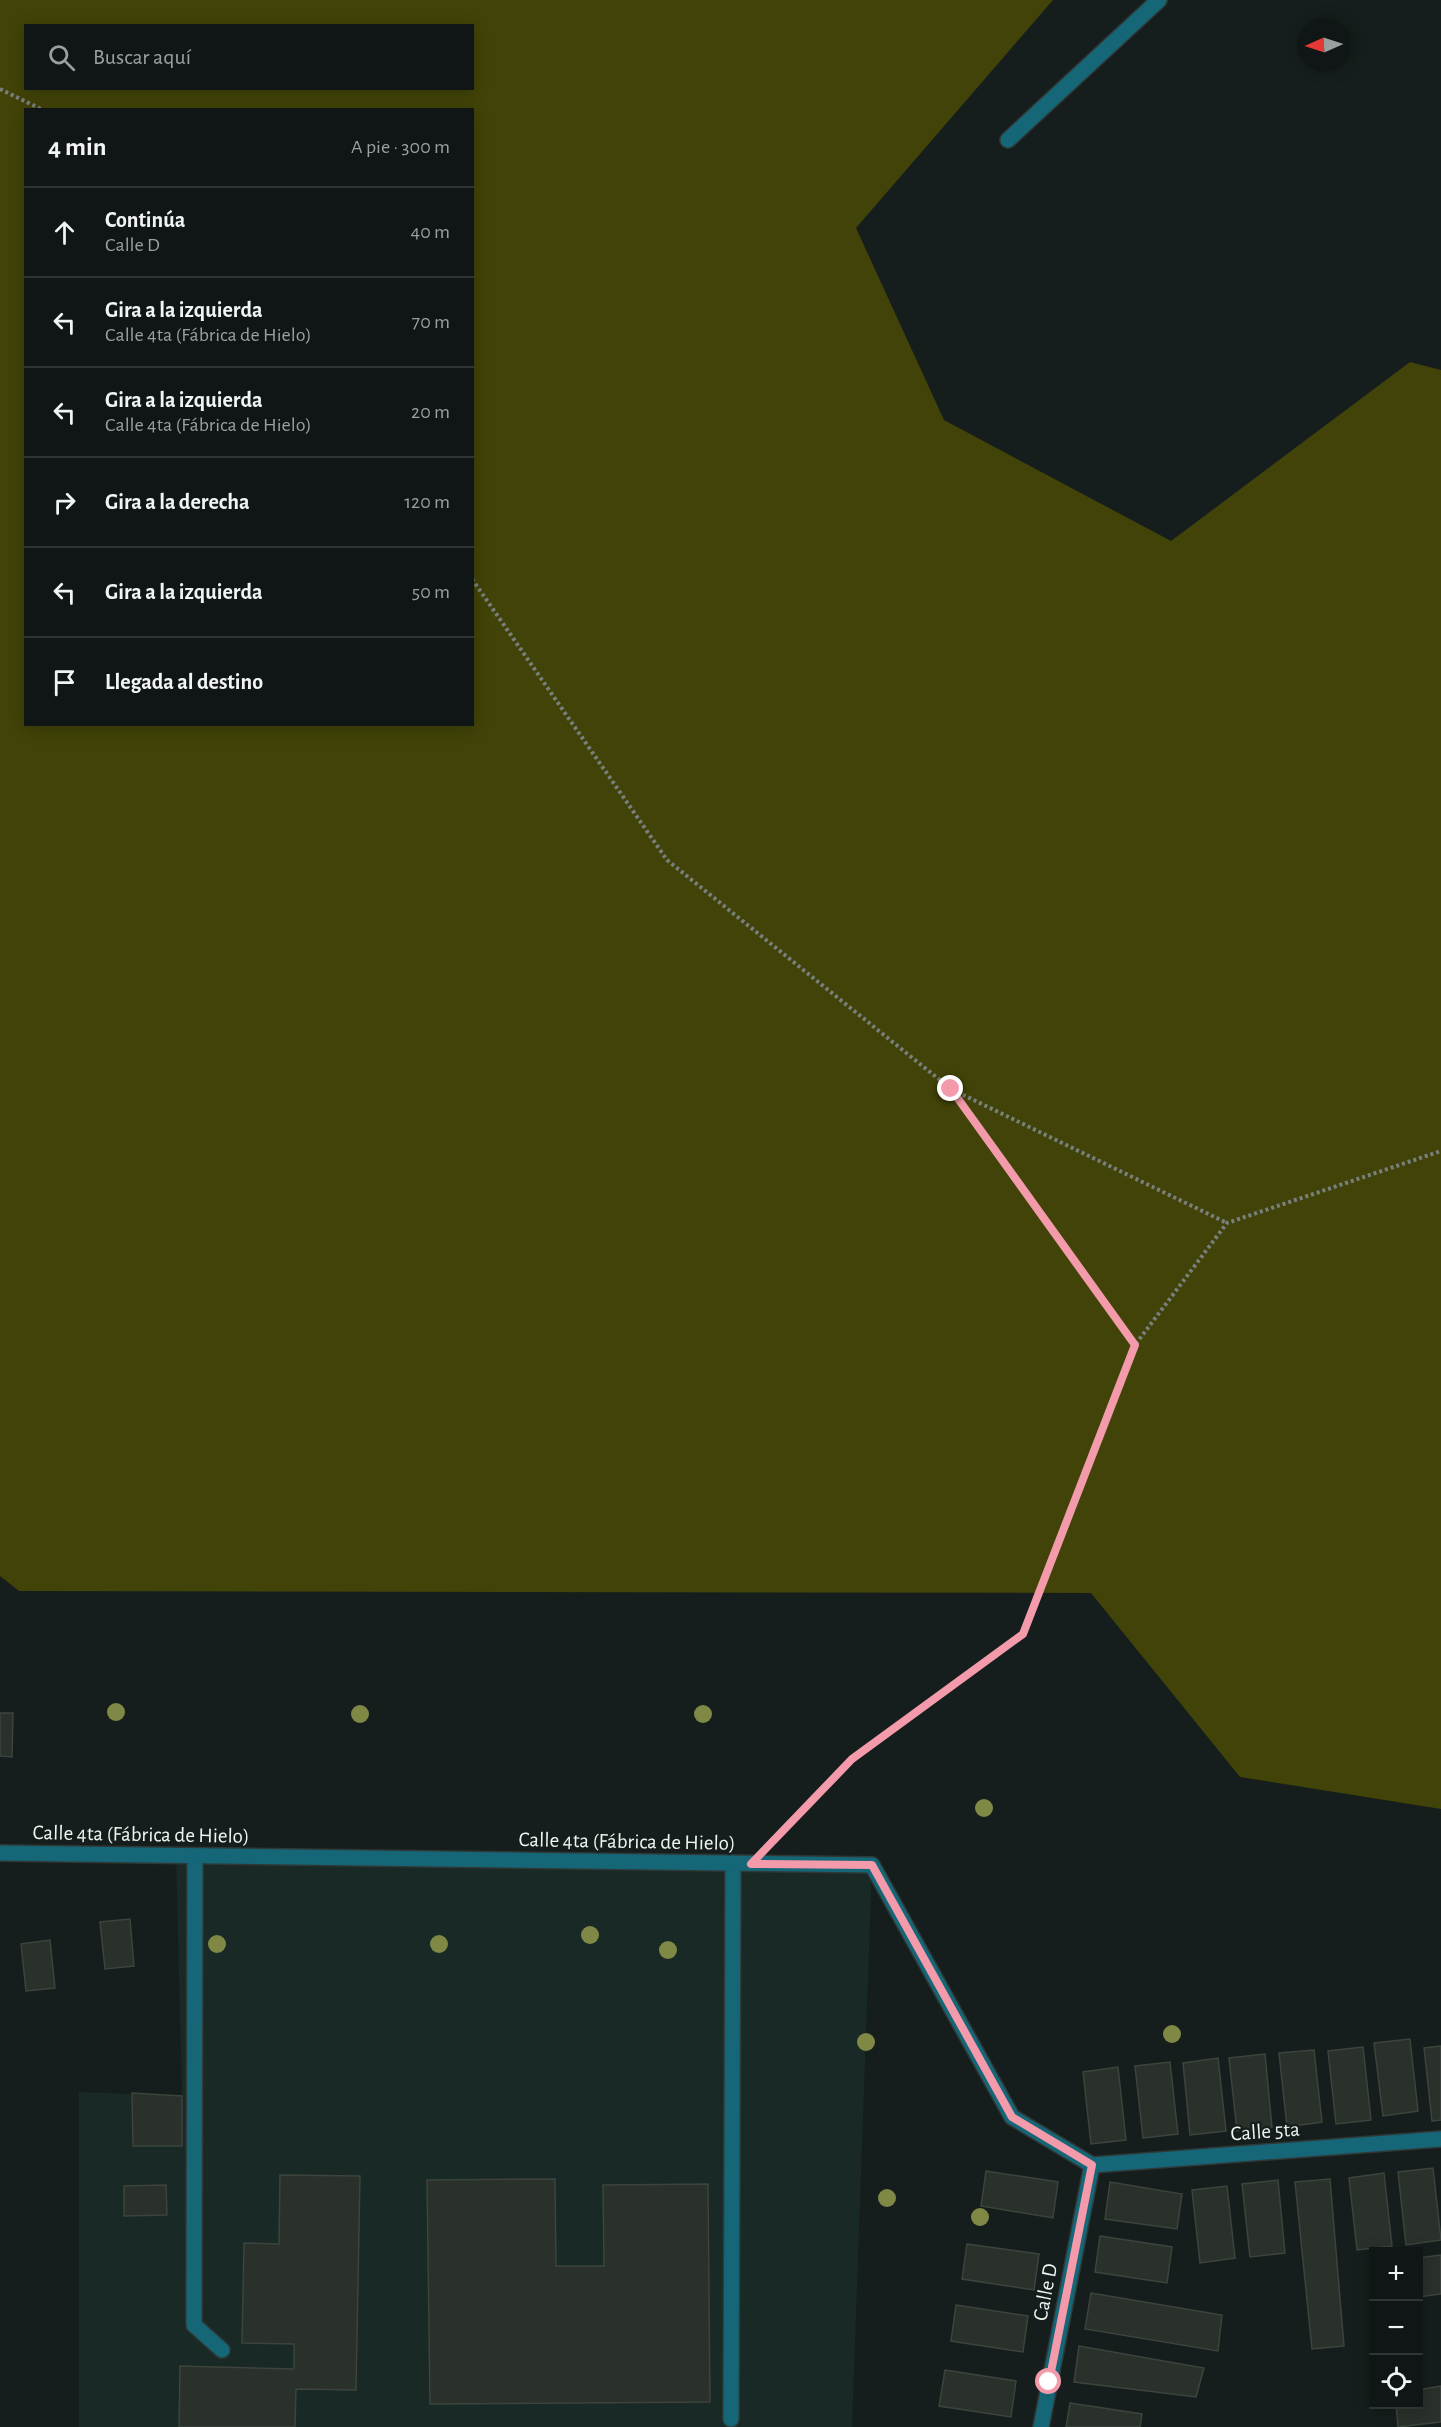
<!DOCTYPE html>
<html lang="es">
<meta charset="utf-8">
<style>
body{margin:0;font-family:"Alegreya Sans",sans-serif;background:#191f1e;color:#f1f3f6}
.controls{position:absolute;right:18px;bottom:18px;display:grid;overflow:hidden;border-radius:0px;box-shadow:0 3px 15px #0003}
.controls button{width:54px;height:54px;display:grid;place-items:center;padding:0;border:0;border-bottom:2px solid #303534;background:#101615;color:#f1f3f6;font:30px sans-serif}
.compass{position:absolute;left:1297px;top:18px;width:54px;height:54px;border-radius:50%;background:#101615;box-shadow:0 3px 15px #0003;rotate:267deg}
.stop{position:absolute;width:18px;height:18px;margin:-14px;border:4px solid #f39aab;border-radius:50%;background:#fff}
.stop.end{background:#f39aab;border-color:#fff;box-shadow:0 2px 6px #0008}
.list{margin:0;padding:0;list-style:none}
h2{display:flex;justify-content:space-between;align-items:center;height:78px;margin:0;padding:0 24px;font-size:26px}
h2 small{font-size:20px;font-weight:400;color:#9c9fa0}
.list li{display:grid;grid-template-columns:39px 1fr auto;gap:18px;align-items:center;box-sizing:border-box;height:90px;padding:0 24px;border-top:2px solid #303534}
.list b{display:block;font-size:22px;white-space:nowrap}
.list p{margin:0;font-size:20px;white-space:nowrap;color:#9c9fa0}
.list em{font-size:20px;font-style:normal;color:#9c9fa0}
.icon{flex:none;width:33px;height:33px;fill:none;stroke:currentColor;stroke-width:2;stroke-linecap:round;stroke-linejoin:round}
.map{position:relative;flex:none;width:1441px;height:2427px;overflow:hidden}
.search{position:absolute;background:#101615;box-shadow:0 3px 15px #0003;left:24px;top:24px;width:450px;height:66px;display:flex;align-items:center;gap:15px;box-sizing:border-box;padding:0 21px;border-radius:0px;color:#9c9fa0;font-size:22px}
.panel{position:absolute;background:#101615;box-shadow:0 3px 15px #0003;left:24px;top:108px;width:450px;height:618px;border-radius:0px}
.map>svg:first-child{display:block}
</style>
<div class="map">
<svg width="1441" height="2427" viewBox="0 0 1441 2427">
<rect width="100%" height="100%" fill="#151e1c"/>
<path fill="#182926" d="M 176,1856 L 872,1865 L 852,2427 L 79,2427 L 79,2092 L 182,2096 Z"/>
<path fill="#414308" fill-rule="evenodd" d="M 0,0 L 1053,0 L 856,228 L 944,420 L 1171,541 L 1410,362 L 1441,370 L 1441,1809 L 1240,1777 L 1091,1593 L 19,1591 L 0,1576 ZM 26,26 L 472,26 L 472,88 L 26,88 ZM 26,110 L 472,110 L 472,724 L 26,724 Z"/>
<path fill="#2a302a" stroke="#3d443e" stroke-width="1.5" d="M 0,1713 L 13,1713 L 12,1757 L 0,1756 Z
M 130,1919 L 134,1966 L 105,1969 L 100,1922 Z
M 50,1940 L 55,1988 L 26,1991 L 21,1944 Z
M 1410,2039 L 1418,2111 L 1383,2116 L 1374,2043 Z
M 1441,2046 L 1441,2120 L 1432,2121 L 1424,2048 Z
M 1363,2047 L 1371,2120 L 1336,2124 L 1328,2051 Z
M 1314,2050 L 1322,2122 L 1287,2127 L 1279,2053 Z
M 1265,2054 L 1272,2127 L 1237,2131 L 1229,2058 Z
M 1218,2058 L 1226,2131 L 1190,2135 L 1183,2063 Z
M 1170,2062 L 1178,2134 L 1143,2138 L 1135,2066 Z
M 1118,2067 L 1126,2140 L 1091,2144 L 1083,2072 Z
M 132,2093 L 182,2096 L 182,2146 L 133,2146 Z
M 1433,2168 L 1441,2240 L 1406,2245 L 1398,2172 Z
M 986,2171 L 1058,2182 L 1053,2218 L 981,2206 Z
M 1384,2173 L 1392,2246 L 1357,2250 L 1349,2178 Z
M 280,2175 L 360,2176 L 356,2390 L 296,2389 L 295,2427 L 179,2427 L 180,2366 L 294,2369 L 294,2344 L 242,2343 L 244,2243 L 279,2244 Z
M 555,2179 L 556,2266 L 604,2266 L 603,2185 L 708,2184 L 710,2402 L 430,2404 L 427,2180 Z
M 1330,2179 L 1344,2346 L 1312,2349 L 1295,2182 Z
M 1278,2180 L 1285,2253 L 1250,2257 L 1242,2184 Z
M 1110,2182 L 1182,2194 L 1177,2229 L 1105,2219 Z
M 166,2185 L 167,2215 L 124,2216 L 124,2186 Z
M 1227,2186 L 1235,2258 L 1200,2263 L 1192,2190 Z
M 1100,2236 L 1172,2247 L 1167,2283 L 1095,2272 Z
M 967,2244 L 1039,2254 L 1034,2290 L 962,2279 Z
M 1441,2255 L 1441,2294 L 1418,2297 L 1418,2258 Z
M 1091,2293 L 1222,2315 L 1218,2351 L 1085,2329 Z
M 956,2305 L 1028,2316 L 1023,2352 L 951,2341 Z
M 1079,2346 L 1204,2368 L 1196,2397 L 1074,2382 Z
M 945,2370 L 1016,2381 L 1011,2417 L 939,2406 Z
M 1441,2386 L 1441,2422 L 1398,2427 L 1396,2404 L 1418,2404 L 1418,2390 Z
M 1070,2403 L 1142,2414 L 1140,2427 L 1066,2427 Z"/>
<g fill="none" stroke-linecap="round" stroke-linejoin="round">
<g stroke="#2f3836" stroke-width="18">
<path id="service" d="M 195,1856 L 194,2325 L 222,2350
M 731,2419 L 733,1863"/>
</g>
<g stroke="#2f3836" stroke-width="18">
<path id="minor" d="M 1008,140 L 1159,0
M 0,1853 L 872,1865 L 1012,2117 L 1092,2165
M 1092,2165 L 1441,2139
M 1041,2427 L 1092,2165"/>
</g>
<path stroke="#79807e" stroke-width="4" stroke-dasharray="3 3" stroke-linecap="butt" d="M 0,89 L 43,110
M 472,579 L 667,860 L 951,1089 L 1227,1223
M 952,1090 L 1135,1345
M 778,1836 L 852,1759 L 1023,1634 L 1135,1345 L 1227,1223 L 1441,1151"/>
<use href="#service" stroke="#156677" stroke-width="15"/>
<use href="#minor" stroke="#156677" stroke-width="15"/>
</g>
<g fill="#808846">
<circle cx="116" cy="1712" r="9"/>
<circle cx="360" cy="1714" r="9"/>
<circle cx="703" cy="1714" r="9"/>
<circle cx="984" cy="1808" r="9"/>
<circle cx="590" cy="1935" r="9"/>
<circle cx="217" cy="1944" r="9"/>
<circle cx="439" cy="1944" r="9"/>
<circle cx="668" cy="1950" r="9"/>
<circle cx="1172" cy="2034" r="9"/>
<circle cx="866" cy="2042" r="9"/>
<circle cx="887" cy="2198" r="9"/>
<circle cx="980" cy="2217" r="9"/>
</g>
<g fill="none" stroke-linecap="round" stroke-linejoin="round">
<path stroke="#f39aab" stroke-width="8" d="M 951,1089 L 1135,1345 L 1023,1634 L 852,1759 L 751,1864 L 872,1865 L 1012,2117 L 1092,2165 L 1049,2382"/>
</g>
<g text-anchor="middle" stroke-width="4.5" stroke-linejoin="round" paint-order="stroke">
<g font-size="21" fill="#eff5f3" stroke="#151e1c">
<text transform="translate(141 1834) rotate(1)" y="7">Calle 4ta (Fábrica de Hielo)</text>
<text transform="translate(627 1841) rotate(1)" y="7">Calle 4ta (Fábrica de Hielo)</text>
<text transform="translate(1265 2131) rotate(-4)" y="7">Calle 5ta</text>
<text transform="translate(1045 2292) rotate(-79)" y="7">Calle D</text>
</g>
</g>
</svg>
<div class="controls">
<button>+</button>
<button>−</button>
<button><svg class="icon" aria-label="locate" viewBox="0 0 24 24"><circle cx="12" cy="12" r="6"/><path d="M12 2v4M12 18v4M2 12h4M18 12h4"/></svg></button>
</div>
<svg class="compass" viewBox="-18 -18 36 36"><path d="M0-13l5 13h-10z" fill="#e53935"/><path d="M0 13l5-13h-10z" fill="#9c9fa0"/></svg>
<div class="stop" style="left:1049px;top:2382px"></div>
<div class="stop end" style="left:951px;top:1089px"></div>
<div class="search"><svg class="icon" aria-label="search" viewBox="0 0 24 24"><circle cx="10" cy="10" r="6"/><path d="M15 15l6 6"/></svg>Buscar aquí</div>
<section class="panel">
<h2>4 min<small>A pie · 300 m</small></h2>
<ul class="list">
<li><svg class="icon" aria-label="ahead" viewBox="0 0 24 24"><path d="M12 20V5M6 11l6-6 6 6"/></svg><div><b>Continúa</b><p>Calle D</p></div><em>40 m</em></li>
<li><svg class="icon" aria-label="left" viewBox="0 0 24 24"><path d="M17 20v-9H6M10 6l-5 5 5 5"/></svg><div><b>Gira a la izquierda</b><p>Calle 4ta (Fábrica de Hielo)</p></div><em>70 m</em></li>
<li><svg class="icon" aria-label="left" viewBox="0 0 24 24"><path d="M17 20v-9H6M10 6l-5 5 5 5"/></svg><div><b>Gira a la izquierda</b><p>Calle 4ta (Fábrica de Hielo)</p></div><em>20 m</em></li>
<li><svg class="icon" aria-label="right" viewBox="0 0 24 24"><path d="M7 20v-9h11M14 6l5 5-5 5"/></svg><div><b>Gira a la derecha</b></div><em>120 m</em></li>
<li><svg class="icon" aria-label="left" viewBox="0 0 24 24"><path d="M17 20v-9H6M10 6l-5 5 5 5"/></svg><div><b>Gira a la izquierda</b></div><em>50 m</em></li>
<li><svg class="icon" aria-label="arrive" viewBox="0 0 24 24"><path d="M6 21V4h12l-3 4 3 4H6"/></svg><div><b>Llegada al destino</b></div></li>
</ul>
</section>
</div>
